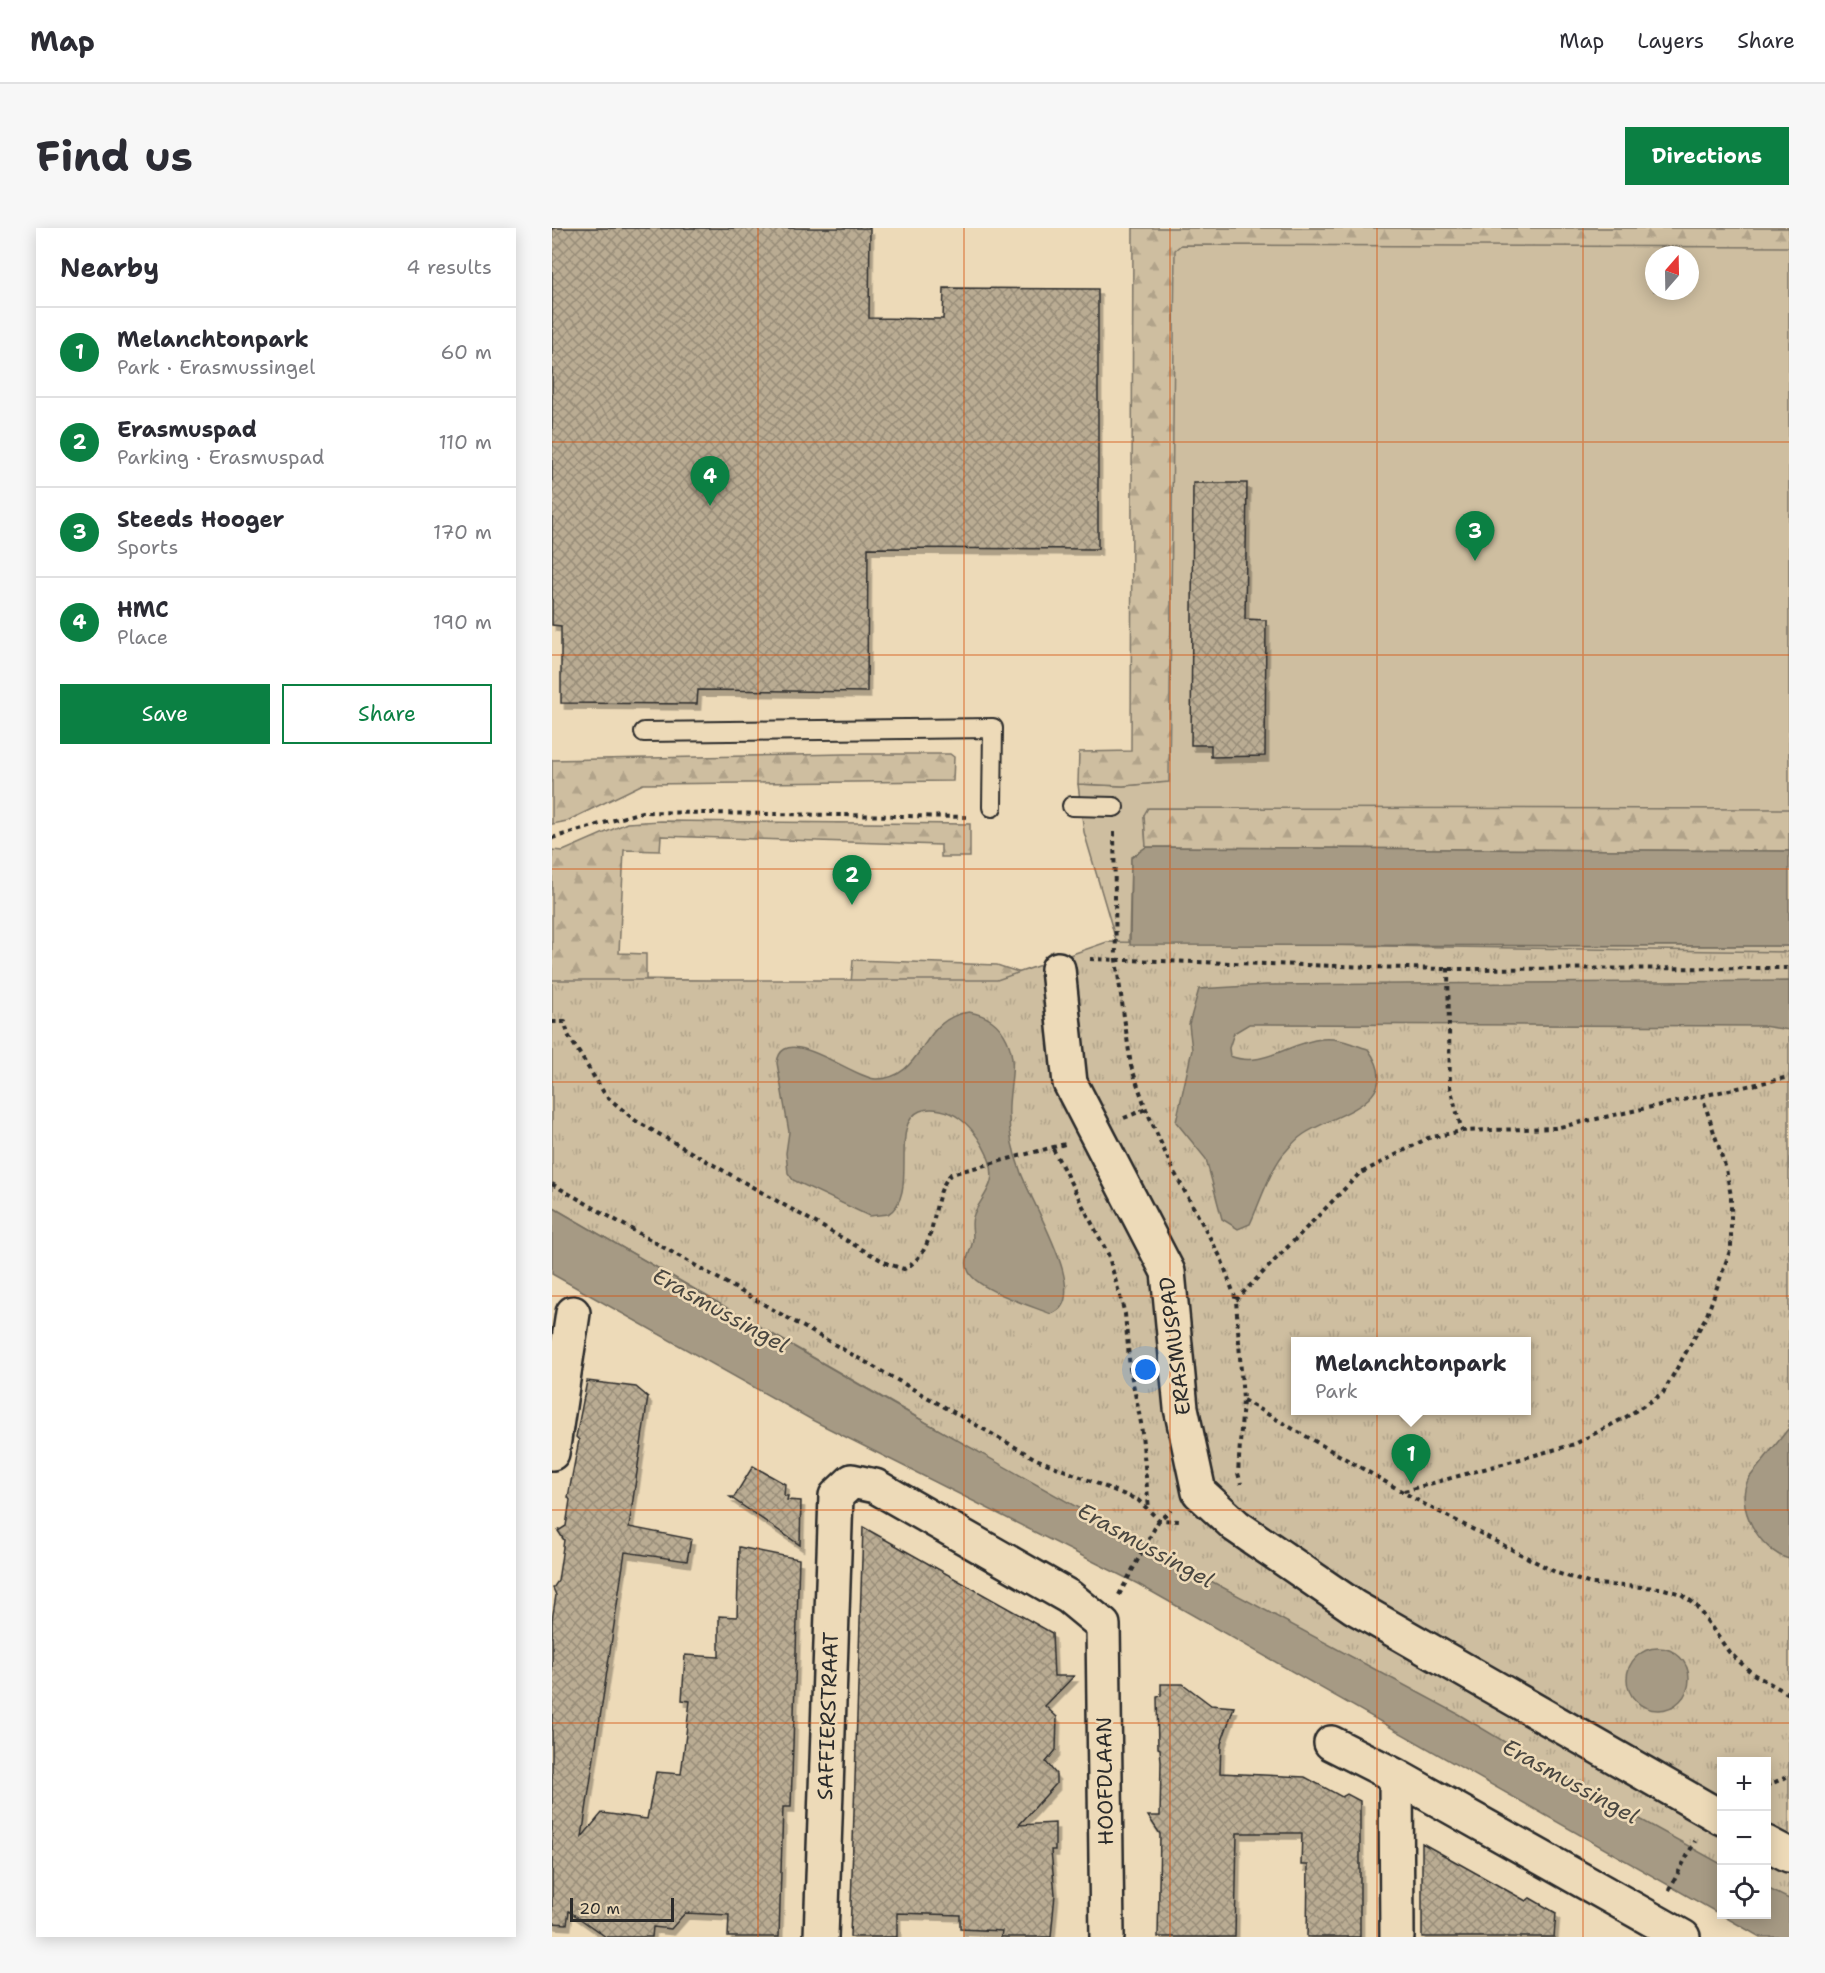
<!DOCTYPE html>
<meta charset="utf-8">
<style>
body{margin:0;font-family:"Shantell Sans",sans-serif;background:#f7f7f7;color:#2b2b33}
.controls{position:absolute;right:18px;bottom:18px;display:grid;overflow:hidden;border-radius:0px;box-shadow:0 3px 15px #0003}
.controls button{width:54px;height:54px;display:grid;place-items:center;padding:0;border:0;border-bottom:2px solid #e1e1e2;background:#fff;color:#2b2b33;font:30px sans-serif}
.compass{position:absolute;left:1093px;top:18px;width:54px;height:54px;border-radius:50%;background:#fff;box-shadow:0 3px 15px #0003;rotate:20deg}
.scale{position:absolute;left:18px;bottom:15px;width:104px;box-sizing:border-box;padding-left:6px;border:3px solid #2b2b2b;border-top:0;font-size:16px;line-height:21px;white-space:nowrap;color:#2b2b2b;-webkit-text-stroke:4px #eddab8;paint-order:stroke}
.you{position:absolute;left:594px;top:1142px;width:21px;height:21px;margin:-15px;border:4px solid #fff;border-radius:50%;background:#1a73e8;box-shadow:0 0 0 9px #1a73e833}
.badge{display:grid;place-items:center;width:39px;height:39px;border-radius:50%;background:#0b8043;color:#fff;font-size:20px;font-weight:700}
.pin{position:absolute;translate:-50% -50px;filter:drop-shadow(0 2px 3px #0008)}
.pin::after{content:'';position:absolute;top:32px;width:21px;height:18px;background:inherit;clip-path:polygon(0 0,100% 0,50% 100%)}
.popup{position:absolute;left:739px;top:1109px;width:240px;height:78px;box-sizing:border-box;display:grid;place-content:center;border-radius:0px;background:#fff;filter:drop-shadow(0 2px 4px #0005);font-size:20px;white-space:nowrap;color:#7c7c81}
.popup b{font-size:22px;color:#2b2b33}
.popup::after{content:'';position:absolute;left:50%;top:100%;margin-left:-12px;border:12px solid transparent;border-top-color:#fff}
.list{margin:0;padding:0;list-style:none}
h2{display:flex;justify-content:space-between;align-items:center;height:78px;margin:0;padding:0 24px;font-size:26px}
h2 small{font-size:20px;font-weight:400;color:#7c7c81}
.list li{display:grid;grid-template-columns:39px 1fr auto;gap:18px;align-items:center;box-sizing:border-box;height:90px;padding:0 24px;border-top:2px solid #e1e1e2}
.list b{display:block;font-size:22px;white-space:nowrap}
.list p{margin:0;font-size:20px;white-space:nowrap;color:#7c7c81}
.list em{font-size:20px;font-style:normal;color:#7c7c81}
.actions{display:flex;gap:12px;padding:18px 24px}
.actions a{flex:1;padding:14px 0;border:2px solid #0b8043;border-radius:0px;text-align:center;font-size:21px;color:#0b8043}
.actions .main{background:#0b8043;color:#fff}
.icon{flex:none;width:33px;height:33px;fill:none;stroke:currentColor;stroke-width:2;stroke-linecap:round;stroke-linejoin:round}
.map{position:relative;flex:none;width:1237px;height:1709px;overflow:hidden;border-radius:0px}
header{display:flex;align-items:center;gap:36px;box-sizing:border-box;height:84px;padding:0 30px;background:#fff;border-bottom:2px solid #e1e1e2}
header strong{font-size:28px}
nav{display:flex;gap:33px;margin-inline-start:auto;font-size:21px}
.intro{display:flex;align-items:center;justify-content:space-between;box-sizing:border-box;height:144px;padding:0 36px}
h1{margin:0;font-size:42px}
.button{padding:15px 27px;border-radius:0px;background:#0b8043;color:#fff;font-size:21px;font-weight:700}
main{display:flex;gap:36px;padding:0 36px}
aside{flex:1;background:#fff;border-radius:0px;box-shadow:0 3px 15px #0003}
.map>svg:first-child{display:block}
</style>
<header>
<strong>Map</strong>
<nav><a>Map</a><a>Layers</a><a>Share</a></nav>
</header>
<div class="intro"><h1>Find us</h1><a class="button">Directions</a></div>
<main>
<aside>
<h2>Nearby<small>4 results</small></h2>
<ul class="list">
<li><span class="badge">1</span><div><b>Melanchtonpark</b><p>Park · Erasmussingel</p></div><em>60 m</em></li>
<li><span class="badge">2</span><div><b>Erasmuspad</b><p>Parking · Erasmuspad</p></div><em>110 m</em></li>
<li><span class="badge">3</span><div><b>Steeds Hooger</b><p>Sports</p></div><em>170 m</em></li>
<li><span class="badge">4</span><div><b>HMC</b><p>Place</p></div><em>190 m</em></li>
</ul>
<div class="actions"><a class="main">Save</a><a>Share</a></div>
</aside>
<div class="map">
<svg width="1237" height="1709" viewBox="0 0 1237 1709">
<defs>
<pattern id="forest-firs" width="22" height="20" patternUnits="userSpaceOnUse" patternTransform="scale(1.5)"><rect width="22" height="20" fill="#cebea0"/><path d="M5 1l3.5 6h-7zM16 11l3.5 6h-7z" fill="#b1a38a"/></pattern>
<pattern id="park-tufts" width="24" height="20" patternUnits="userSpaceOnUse" patternTransform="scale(1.5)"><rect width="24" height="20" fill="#cebea0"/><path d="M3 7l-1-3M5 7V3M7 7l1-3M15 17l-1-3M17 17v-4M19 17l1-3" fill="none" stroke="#b1a38a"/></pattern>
<pattern id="building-cross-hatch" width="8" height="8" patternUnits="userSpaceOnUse" patternTransform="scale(1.5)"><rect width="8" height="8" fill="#baac93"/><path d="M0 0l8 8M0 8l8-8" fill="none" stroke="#978c78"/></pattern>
<filter id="shadow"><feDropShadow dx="3.5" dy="6" stdDeviation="0" flood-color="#0004"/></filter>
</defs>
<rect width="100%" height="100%" fill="#eddab8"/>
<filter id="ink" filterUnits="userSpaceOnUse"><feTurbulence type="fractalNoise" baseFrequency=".0167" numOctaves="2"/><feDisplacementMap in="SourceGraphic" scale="12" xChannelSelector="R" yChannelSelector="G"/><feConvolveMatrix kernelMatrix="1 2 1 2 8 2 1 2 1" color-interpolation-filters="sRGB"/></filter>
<g filter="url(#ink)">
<path fill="#cebea0" stroke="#7c7466" stroke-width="1.5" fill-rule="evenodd" d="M 606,0 L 1237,0 L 1237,606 L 592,587 L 594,619 L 579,630 L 577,714 L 578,717 L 1237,718 L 1237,753 L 573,743 L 532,604 L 526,556 L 571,558 L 612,554 ZM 1102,27 L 1138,27 L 1138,63 L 1102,63 Z"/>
<path fill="url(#forest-firs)" stroke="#7c7466" stroke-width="1.5" d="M 581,0 L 1237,0 L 1237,19 L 629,17 L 623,22 L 617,554 L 571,558 L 526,556 L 527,524 L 579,523 Z
M 292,526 L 398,526 L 402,529 L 401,553 L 91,556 L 15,593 L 0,596 L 0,532 Z
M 596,580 L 1237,581 L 1237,623 L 594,619 L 592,587 Z
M 108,593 L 418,596 L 418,629 L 389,629 L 389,617 L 109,608 L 108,623 L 72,622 L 67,725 L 94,726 L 94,751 L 299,756 L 301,732 L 445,737 L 469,745 L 0,895 L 0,622 L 11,623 L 75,595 Z"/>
<path fill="url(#park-tufts)" stroke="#7c7466" stroke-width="1.5" fill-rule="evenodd" d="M 555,714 L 1237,724 L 1237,1691 L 1215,1678 L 1214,1534 L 1170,1534 L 1169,1652 L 0,979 L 0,752 L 445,752 ZM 744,1114 L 974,1114 L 974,1182 L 744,1182 Z"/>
<path fill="#a69a84" stroke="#756e60" stroke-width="1.5" d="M 594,619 L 1237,623 L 1237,718 L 578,717 L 579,630 Z
M 1237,753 L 1237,802 L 1211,798 L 697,796 L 682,805 L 677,820 L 678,828 C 711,841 737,814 770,811 C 786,809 801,817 816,821 C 855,875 781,886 752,906 C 746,910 740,916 735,922 C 719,938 708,975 698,996 L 686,1001 L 670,991 L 654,931 L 624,894 L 640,822 L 637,796 L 647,761 L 714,757 Z
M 417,784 C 435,787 447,795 455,812 C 467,838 455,861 457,889 C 457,906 462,926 468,942 C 475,968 543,1073 499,1086 C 480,1078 422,1061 416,1042 C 412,1032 418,1025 420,1016 C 423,1007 418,998 421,989 C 425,976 436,966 439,953 C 444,933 423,901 407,890 C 398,883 380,878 368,883 C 336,896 368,967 336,986 L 317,988 L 241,952 L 236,945 L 234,925 L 237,904 L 225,835 C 230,792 302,851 324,851 C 373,851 367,790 417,784 Z
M 0,979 L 341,1176 L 605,1324 L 906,1486 L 1003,1544 L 1169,1636 L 1170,1686 L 1214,1686 L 1215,1660 L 1237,1671 L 1237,1709 L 1208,1709 L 586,1356 L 262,1193 L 0,1046 Z
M 1237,1200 L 1237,1331 C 1208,1323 1181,1278 1197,1250 Z
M1075 1451a31 31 0 1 1 62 0a31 31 0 1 1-62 0Z"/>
<path fill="url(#building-cross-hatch)" stroke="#2b2b2b" stroke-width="1.5" filter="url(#shadow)" d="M 0,0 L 318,0 L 317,90 L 391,91 L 392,60 L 546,61 L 546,321 L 316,320 L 315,464 L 146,462 L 145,476 L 9,475 L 9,398 L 0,397 Z
M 641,255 L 695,255 L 693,391 L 714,392 L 713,528 L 659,529 L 659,517 L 639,517 Z
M 35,1153 L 84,1159 L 96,1169 L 77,1299 L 139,1311 L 135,1333 L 73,1324 L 30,1609 L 50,1585 L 95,1591 L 104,1544 L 129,1546 L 138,1473 L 130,1472 L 133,1427 L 167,1429 L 167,1388 L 185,1389 L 187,1319 L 247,1331 L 239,1579 L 231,1579 L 227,1709 L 176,1709 L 177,1687 L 133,1685 L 119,1701 L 101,1699 L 100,1709 L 54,1709 L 17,1683 L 15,1696 L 0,1695 L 0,1392 L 4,1367 L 1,1360 L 6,1353 L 12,1312 L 6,1303 L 14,1298 L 18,1272 L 16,1269 L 27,1212 L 24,1209 Z
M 201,1238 L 233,1256 L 232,1268 L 236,1268 L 235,1272 L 249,1273 L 248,1317 L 178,1269 L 182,1269 Z
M 311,1299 L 500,1405 L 502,1448 L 522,1448 L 493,1478 L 505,1489 L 504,1522 L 494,1534 L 504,1546 L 504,1556 L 467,1597 L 503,1595 L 503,1622 L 499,1622 L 503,1666 L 499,1709 L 449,1709 L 450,1703 L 408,1701 L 408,1687 L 345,1685 L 345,1709 L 298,1709 Z
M 609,1456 L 631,1456 L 659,1477 L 682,1479 L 669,1516 L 668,1545 L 753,1549 L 790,1569 L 795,1566 L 808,1573 L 808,1709 L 755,1709 L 756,1637 L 749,1637 L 750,1605 L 685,1605 L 683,1709 L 606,1709 L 608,1606 L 596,1588 L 608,1588 L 609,1534 L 608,1521 L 606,1520 L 605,1469 L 609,1468 Z
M 870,1615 L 974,1673 L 978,1670 L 1004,1685 L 1002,1709 L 870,1709 Z"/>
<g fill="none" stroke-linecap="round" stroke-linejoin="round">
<g stroke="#2b2b2b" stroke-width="22">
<path id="service" d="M 92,504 L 441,500 L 440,579
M 520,578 L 562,579"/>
</g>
<g stroke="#2b2b2b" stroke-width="38">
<path id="minor" d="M 506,741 L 518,855 L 616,1044 L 629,1180 L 647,1264 L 684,1298 L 802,1379 L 1170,1590
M 0,1225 L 21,1085
M 779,1515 L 844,1548 L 1131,1709
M 844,1548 L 845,1709
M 1214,1615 L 1237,1627
M 269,1709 L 284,1268 L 300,1253 L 323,1258 L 517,1369 L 551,1397 L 555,1709"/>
</g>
<path stroke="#2b2b2b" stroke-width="4" stroke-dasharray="4.5 4.5" stroke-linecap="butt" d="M 562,604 L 564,732 L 579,838 L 594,881 L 620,940 L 669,1030 L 684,1072 L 691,1172 L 686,1245 L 689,1256
M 0,610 L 90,584 L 416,589
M 538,731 L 892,741 L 1237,740
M 896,740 L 898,859 L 910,903
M 0,794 L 13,794 L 16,807 L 54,868 L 84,893 L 336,1036 L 352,1041 C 390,1021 375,972 399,946 L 513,916
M 572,890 L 594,881
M 501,921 L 556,1026 L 573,1086 L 578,1141 L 589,1195 L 597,1281
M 0,956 L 484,1231 L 586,1272 L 607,1292 L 628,1293
M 684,1072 L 807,946 L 876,910 L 910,903 L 1003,900 L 1237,849
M 691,1172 L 872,1276 L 1005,1345 L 1039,1356 L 1109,1360 L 1129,1366 L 1143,1376 L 1177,1424 L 1201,1446 L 1237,1466
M 852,1263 L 1023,1216 L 1074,1189 L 1111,1165 L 1155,1087 L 1179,1020 L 1179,968 L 1174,941 L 1150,868
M 567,1367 L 607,1292 L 619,1282
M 1214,1558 L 1237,1548
M 1117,1662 L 1143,1613"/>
<use href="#service" stroke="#eddab8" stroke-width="18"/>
<use href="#minor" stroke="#eddab8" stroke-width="33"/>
</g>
</g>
<path fill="none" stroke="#d5540f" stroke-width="1.5" stroke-opacity="0.55" d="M 206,0 L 206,1709M 412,0 L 412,1709M 618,0 L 618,1709M 825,0 L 825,1709M 1031,0 L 1031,1709M 0,214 L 1237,214M 0,427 L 1237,427M 0,641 L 1237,641M 0,854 L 1237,854M 0,1068 L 1237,1068M 0,1282 L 1237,1282M 0,1495 L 1237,1495"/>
<g text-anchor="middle" stroke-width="5" stroke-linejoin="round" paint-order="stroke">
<g font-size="21" fill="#2b2b2b" stroke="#eddab8">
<text transform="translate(623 1118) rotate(-97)" y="7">ERASMUSPAD</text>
<text transform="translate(276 1488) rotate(-88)" y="7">SAFFIERSTRAAT</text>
<text transform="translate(553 1553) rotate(-91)" y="7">HOOFDLAAN</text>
</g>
<g font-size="22" font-style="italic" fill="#4a4741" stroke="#eddab8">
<text transform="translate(169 1082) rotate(29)" y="8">Erasmussingel</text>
<text transform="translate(594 1317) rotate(29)" y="8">Erasmussingel</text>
<text transform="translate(1019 1553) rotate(29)" y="8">Erasmussingel</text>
</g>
</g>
</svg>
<div class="controls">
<button>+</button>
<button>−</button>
<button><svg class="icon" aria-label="locate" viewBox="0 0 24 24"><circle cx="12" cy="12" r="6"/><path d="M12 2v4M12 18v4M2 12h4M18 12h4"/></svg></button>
</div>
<svg class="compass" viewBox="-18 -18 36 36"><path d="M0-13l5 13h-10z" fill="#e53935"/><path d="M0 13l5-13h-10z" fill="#7c7c81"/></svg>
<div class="scale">20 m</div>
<div class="you"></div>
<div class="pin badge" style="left:859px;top:1256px">1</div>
<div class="popup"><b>Melanchtonpark</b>Park</div>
<div class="pin badge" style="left:300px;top:677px">2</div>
<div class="pin badge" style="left:923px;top:333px">3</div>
<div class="pin badge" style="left:158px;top:278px">4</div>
</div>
</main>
